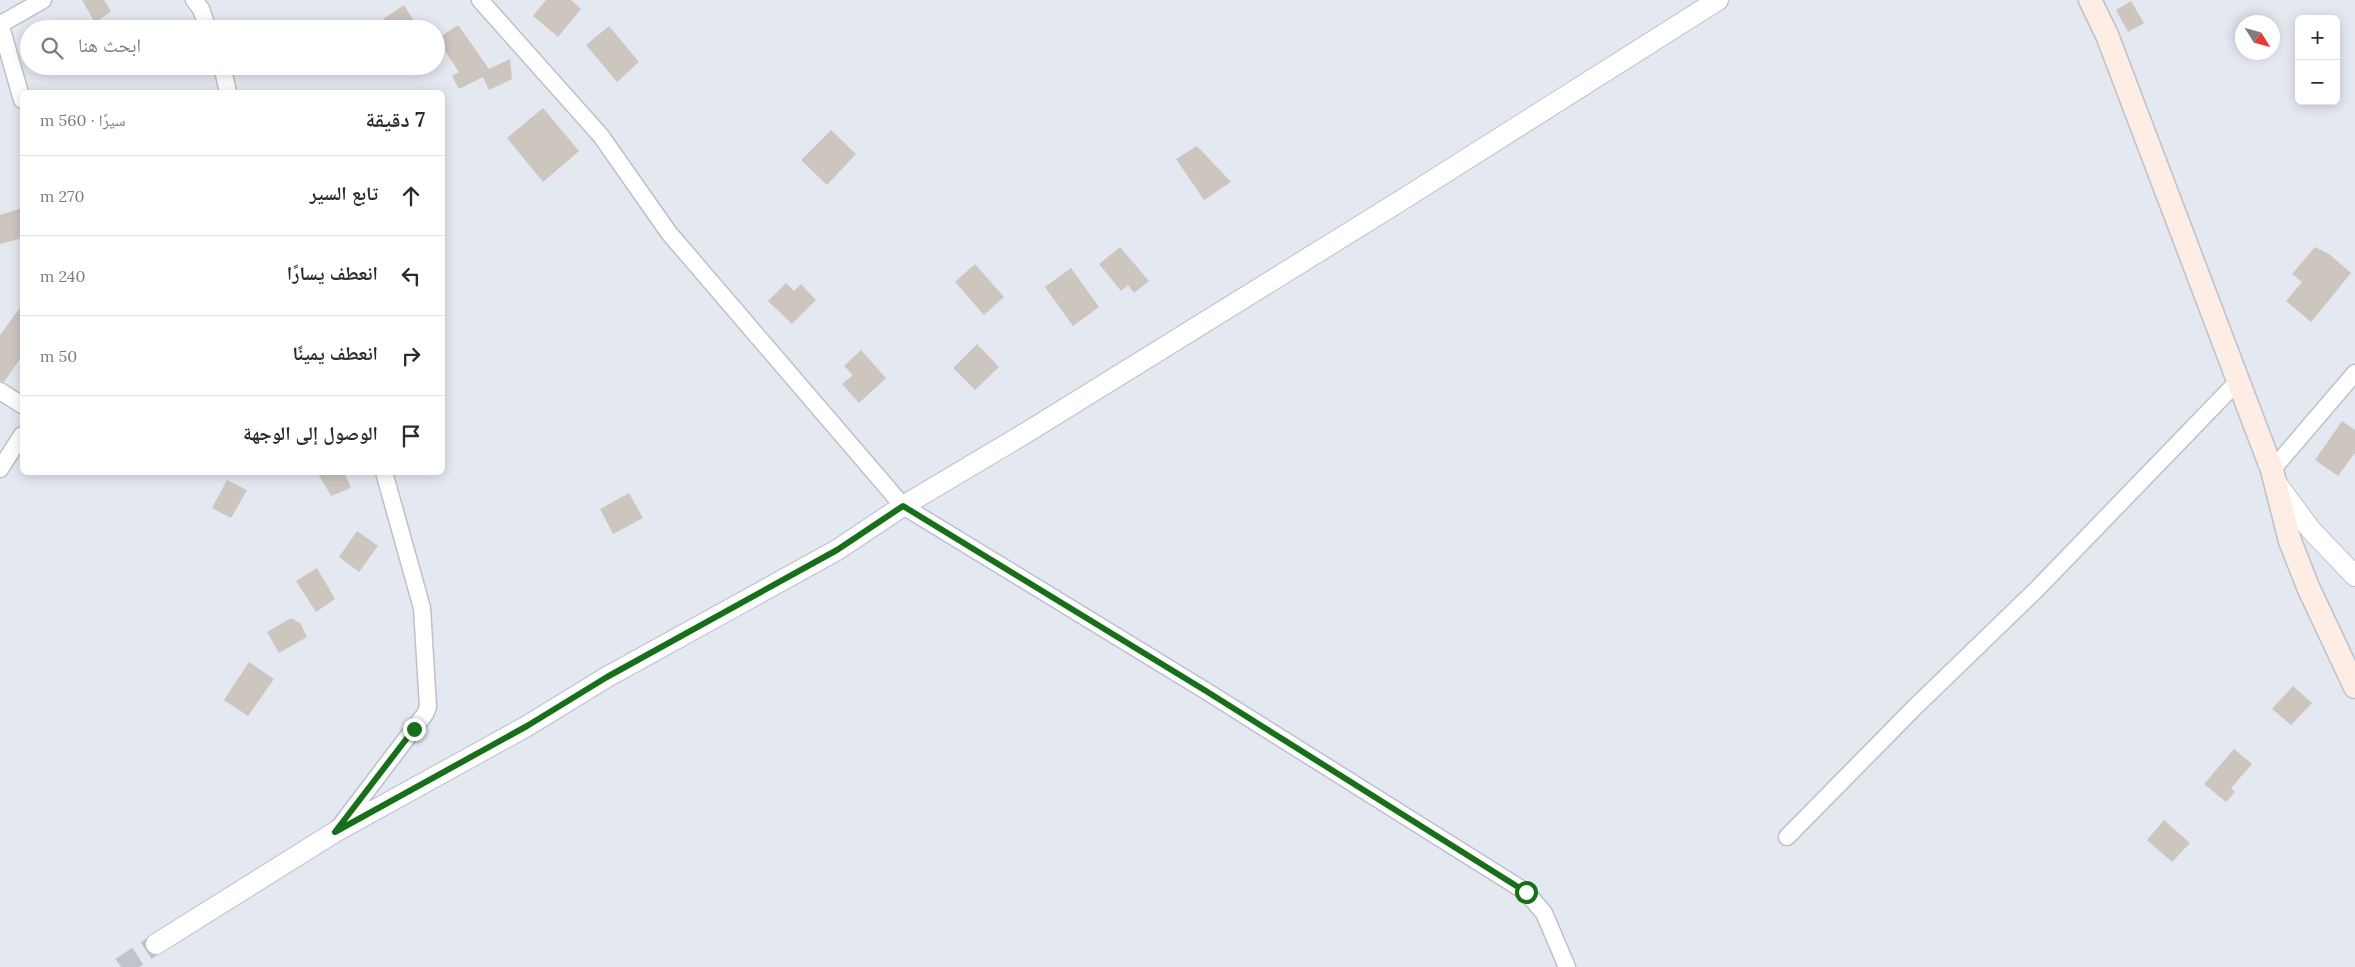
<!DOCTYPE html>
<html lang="ar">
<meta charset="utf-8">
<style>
body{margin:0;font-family:Lora,"Noto Naskh Arabic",serif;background:#f2f2f3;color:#2b2b33;direction:rtl}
.controls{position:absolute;right:15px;top:15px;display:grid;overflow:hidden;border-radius:8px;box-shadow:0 2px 12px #0003}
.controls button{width:45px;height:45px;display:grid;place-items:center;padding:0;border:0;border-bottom:1px solid #e1e1e2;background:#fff;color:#2b2b33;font:25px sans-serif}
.compass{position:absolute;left:2235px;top:15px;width:45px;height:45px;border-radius:50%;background:#fff;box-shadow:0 2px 12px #0003;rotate:127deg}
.stop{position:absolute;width:15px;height:15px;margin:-11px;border:4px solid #176f19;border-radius:50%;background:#fff}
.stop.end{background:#176f19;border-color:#fff;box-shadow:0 1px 5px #0008}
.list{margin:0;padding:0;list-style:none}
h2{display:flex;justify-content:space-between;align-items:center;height:65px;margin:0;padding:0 20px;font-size:21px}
h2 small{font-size:16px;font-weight:400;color:#7c7c81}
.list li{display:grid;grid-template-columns:32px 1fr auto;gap:15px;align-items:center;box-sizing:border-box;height:80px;padding:0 20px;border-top:1px solid #e1e1e2}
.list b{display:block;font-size:19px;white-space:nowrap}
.list em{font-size:16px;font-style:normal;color:#7c7c81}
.icon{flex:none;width:28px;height:28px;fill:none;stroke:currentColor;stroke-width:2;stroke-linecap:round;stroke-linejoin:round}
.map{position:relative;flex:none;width:2355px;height:967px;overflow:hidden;direction:ltr}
.search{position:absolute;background:#fff;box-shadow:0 2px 12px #0003;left:20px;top:20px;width:425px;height:55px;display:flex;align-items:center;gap:12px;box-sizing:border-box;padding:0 18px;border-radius:28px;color:#7c7c81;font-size:19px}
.panel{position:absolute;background:#fff;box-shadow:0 2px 12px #0003;left:20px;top:90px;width:425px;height:385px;border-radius:8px;direction:rtl}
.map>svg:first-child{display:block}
</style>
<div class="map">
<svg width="2355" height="967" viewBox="0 0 2355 967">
<rect width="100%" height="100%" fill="#e4e8f0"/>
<path fill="#cdc6bf" d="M 82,0 L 104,0 L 111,11 L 95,23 Z
M 546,0 L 571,0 L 581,9 L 558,37 L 533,16 Z
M 2131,1 L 2144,23 L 2128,32 L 2116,10 Z
M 404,5 L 419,29 L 389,29 L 383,19 Z
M 458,25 L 489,69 L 510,59 L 512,79 L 489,90 L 483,77 L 459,89 L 452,76 L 459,72 L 437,39 Z
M 609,26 L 639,62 L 617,82 L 586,45 Z
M 543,108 L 579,151 L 543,182 L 507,138 Z
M 831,130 L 856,154 L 827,185 L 801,160 Z
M 1197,146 L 1231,182 L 1204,200 L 1176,159 Z
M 22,208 L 22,238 L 0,244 L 0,215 Z
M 1120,247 L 1149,281 L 1134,293 L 1128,285 L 1121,291 L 1099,264 Z
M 2315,247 L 2329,254 L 2351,273 L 2311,322 L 2286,301 L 2302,282 L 2292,274 Z
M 975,264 L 1004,297 L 984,315 L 955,282 Z
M 1071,268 L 1099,307 L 1073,326 L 1045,287 Z
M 786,283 L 794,291 L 801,284 L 816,300 L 792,324 L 768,301 Z
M 22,305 L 22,356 L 4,382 L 0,381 L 0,335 Z
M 977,344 L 999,367 L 975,390 L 953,368 Z
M 861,350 L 886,378 L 859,403 L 842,384 L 853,375 L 844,366 Z
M 2342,421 L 2355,430 L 2355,453 L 2338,476 L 2315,460 Z
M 317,472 L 344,472 L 351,488 L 331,496 Z
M 227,480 L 247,490 L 231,518 L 212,508 Z
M 629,493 L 643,518 L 613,534 L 600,509 Z
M 357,531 L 378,546 L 359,572 L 339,557 Z
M 317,568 L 335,599 L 316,612 L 296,581 Z
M 291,618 L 300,623 L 307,637 L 279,653 L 267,632 Z
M 249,662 L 274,679 L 248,716 L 224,700 Z
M 2293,686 L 2312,703 L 2291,725 L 2272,709 Z
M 2234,749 L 2252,764 L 2231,788 L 2235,792 L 2226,802 L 2204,784 Z
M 2164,820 L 2190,843 L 2172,862 L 2147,840 Z"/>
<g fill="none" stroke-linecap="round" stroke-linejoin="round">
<path stroke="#c0c3ca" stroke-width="20" stroke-dasharray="20 10" stroke-linecap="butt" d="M 121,967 L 156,944"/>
<g stroke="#bcc0c8" stroke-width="19">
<path id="minor" d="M 194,0 L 201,9 L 208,29
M 480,0 L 601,136 L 669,233 L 903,506 L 1206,691 L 1526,892 L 1544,913 L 1567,967
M 0,23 L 22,100
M 1,24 L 43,0
M 222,66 L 228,92
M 0,391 L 22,405
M 0,469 L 22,435
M 2272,470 L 2355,373
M 337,830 L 425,714 L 428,707 L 422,608 L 384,472
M 1787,837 L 1914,708 L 2037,589 L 2239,380"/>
</g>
<g stroke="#bcc0c8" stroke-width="22">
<path id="tertiary" d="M 2277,484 L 2311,530 L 2355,576
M 156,944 L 335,832 L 527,726 L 607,677 L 837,550 L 903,506 L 1029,431 L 1397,203 L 1718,0"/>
</g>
<g stroke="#bcc0c8" stroke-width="25">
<path id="secondary" d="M 2090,0 L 2107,35 L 2272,470 L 2290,541 L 2308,587 L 2355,687"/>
</g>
<use href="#minor" stroke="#fff" stroke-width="16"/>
<use href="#tertiary" stroke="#fff" stroke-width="20"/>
<use href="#secondary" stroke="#fdede5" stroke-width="22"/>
</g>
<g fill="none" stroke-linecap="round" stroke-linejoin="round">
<path stroke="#176f19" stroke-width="6" d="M 414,729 L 335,832 L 527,726 L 607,677 L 837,550 L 903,506 L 1206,691 L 1526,892"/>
</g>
</svg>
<div class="controls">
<button>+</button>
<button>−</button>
</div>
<svg class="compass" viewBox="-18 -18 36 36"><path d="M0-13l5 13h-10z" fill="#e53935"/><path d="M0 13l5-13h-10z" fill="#7c7c81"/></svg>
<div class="stop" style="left:1526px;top:892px"></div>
<div class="stop end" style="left:414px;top:729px"></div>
<div class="search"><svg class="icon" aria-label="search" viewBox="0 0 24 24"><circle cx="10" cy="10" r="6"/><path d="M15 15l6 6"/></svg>ابحث هنا</div>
<section class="panel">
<h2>7 دقيقة<small>سيرًا · 560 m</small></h2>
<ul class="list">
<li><svg class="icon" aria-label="ahead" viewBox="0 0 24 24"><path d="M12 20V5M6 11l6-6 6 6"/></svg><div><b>تابع السير</b></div><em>270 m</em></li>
<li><svg class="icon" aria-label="left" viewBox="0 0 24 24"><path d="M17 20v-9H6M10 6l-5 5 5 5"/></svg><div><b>انعطف يسارًا</b></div><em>240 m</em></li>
<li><svg class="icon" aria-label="right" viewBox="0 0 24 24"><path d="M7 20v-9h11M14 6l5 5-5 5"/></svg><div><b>انعطف يمينًا</b></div><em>50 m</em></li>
<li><svg class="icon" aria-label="arrive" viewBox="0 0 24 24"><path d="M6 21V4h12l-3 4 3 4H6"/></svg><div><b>الوصول إلى الوجهة</b></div></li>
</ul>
</section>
</div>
